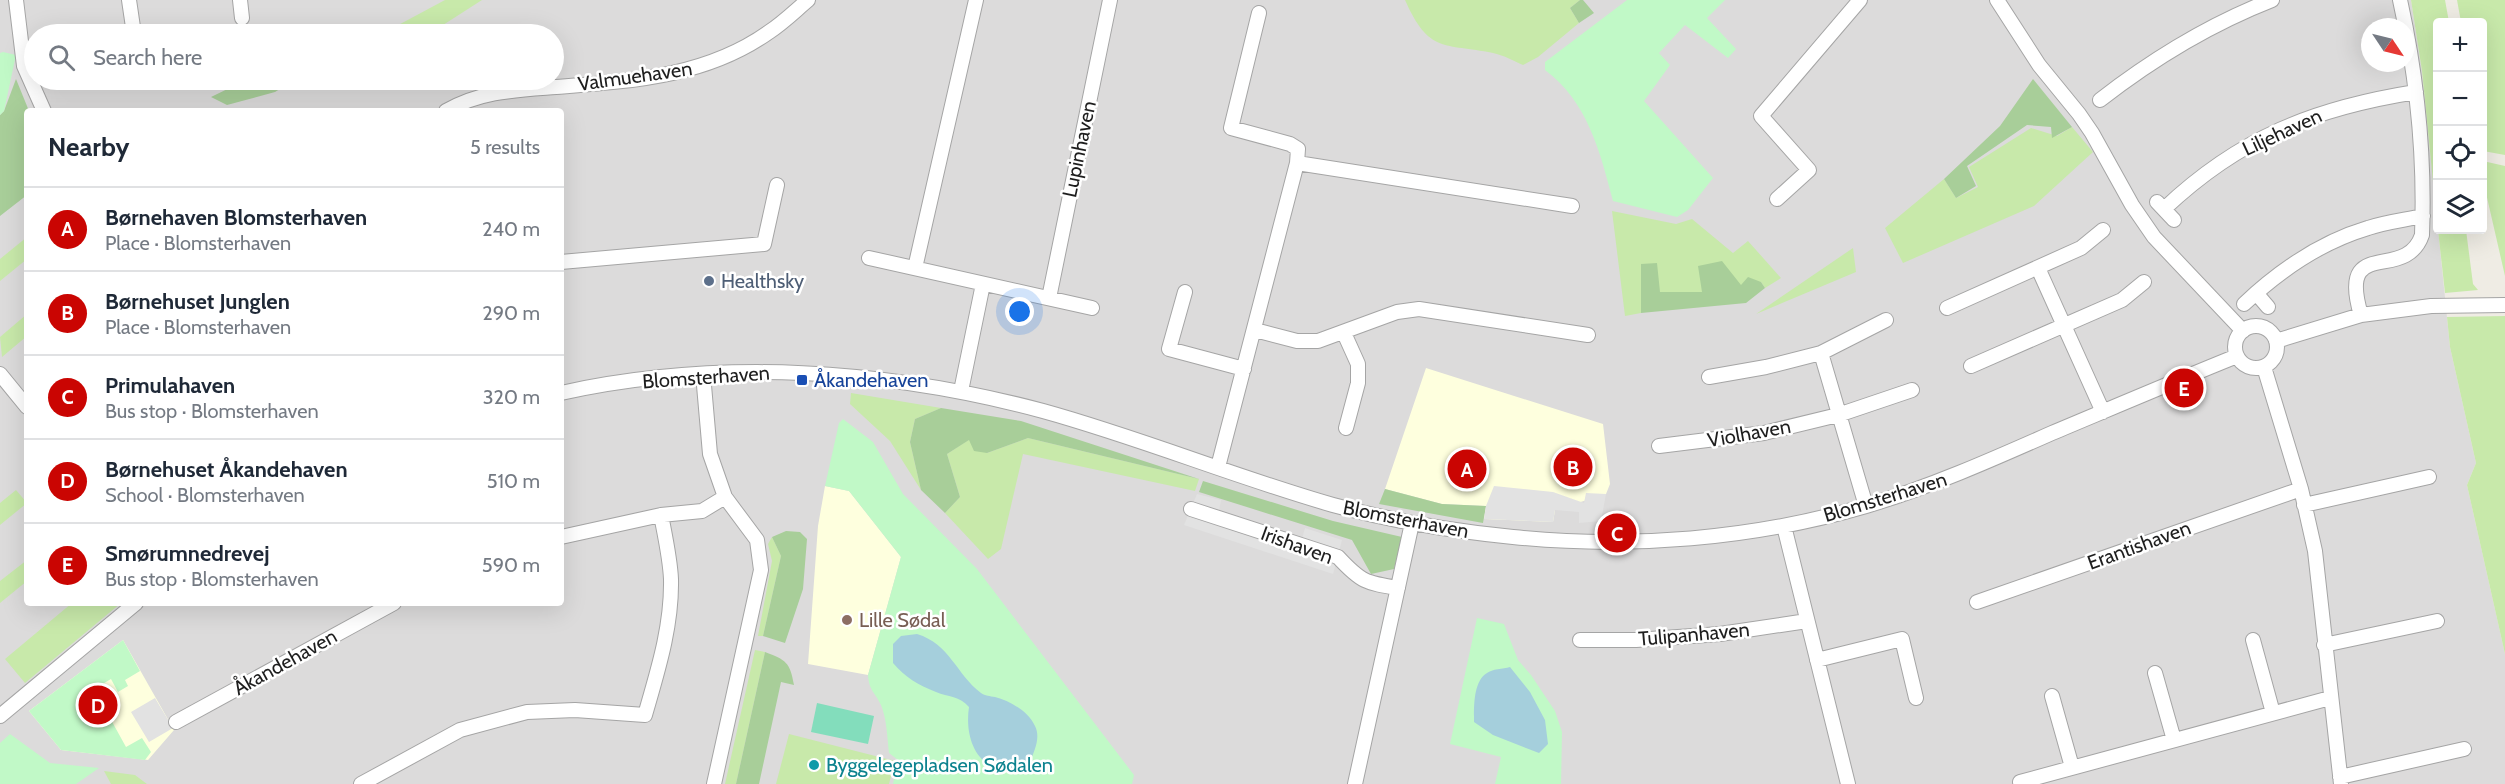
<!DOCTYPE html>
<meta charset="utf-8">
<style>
body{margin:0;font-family:Cabin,sans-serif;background:#f2f2f3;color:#1f2937}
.controls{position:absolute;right:18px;top:18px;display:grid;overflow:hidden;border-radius:6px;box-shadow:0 6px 24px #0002}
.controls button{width:54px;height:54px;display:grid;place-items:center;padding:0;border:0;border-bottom:2px solid #e0e1e3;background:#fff;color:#1f2937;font:30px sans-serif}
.compass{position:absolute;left:2361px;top:18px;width:54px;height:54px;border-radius:50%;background:#fff;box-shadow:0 6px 24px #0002;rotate:125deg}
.you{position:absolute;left:1020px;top:312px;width:21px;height:21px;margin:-15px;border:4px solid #fff;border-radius:50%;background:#1a73e8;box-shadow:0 0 0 9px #1a73e833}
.badge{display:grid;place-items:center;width:39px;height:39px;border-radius:50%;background:#ca0502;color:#fff;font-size:20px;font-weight:700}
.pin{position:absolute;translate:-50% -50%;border:3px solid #fff;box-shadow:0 2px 6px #0006}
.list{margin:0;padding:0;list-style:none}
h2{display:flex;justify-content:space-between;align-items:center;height:78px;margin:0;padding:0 24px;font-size:26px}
h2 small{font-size:20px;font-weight:400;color:#747a83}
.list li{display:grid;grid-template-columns:39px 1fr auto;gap:18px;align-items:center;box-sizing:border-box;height:84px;padding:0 24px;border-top:2px solid #e0e1e3}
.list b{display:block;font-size:22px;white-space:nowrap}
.list p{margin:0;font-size:20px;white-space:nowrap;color:#747a83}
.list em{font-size:20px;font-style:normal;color:#747a83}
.icon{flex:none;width:33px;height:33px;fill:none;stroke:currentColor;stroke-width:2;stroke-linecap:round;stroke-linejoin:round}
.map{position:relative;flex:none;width:2505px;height:784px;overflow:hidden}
.search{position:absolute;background:#fff;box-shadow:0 6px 24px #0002;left:24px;top:24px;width:540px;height:66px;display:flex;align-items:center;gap:15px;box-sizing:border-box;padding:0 21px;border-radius:33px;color:#747a83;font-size:22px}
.panel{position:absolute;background:#fff;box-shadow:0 6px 24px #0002;left:24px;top:108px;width:540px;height:498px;border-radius:6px}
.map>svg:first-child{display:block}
</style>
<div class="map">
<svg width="2505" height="784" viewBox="0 0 2505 784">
<rect width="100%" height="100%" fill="#efece4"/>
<path fill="#dcdbdb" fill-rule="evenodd" d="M 0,0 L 2411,0 L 2422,71 L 2450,347 L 2476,463 L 2467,485 L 2505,654 L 2505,784 L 0,784 ZM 2370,27 L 2406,27 L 2406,63 L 2370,63 ZM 34,34 L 554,34 L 554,80 L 34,80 ZM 27,111 L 561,111 L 561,603 L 27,603 Z"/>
<path fill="#feffde" d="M 1426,368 L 1603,424 L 1610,484 L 1606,494 L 1555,510 L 1553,522 L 1484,519 L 1486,506 L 1442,504 L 1385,489 Z
M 825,486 L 849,491 L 901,557 L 868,675 L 808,664 L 818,526 Z
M 123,640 L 174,730 L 148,760 L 61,750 L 29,711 Z"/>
<path fill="#c8e9aa" d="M 445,0 L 482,0 L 429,34 L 391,34 L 389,30 Z
M 1405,0 L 1580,0 L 1570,8 L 1579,23 L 1538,57 L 1523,65 C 1514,61 1503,55 1493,53 C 1444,43 1429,54 1405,0 Z
M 2411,0 L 2445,0 L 2449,22 L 2438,22 L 2437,222 L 2422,71 Z
M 2457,0 L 2505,0 L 2505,155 L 2483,151 L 2482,22 L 2461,22 Z
M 2072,127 L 2093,152 L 2034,206 L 1903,263 L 1885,228 L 1944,179 L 1956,198 L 1978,187 L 1969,167 L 2031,128 L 2057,136 Z
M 2483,161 L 2505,166 L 2505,276 L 2483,180 Z
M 1612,211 L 1676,224 L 1692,219 L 1733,253 L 1748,241 L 1781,278 L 1765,288 L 1761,282 L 1703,292 L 1660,292 L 1641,264 L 1641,313 L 1625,316 Z
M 2438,230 L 2466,230 L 2473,284 L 2478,290 L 2445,293 Z
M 27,237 L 27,259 L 0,281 L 0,259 Z
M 1853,248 L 1856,272 L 1756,314 Z
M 27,314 L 27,336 L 2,357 L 0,337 Z
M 2505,316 L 2505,654 L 2467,485 L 2476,463 L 2450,347 L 2447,317 Z
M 851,393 L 941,408 L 915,419 L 910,442 L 921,490 L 890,441 L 850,404 Z
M 1028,438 L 1199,479 L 1195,491 L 1023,454 L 1001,549 L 988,559 L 945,513 L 960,497 L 947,454 L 970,439 L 987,453 Z
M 16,490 L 27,503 L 0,525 L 0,503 Z
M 772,537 L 781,556 L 763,636 L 758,636 L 772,561 L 768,544 Z
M 27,560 L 27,581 L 0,603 L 0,581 Z
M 72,603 L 121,603 L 25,683 L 5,659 Z
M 755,650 L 765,652 L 736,784 L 725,784 Z
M 789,734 L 895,761 L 889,784 L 776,784 Z
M 104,771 L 135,775 L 147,784 L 111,784 Z"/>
<path fill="#a8ce99" d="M 1580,0 L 1583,0 L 1594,13 L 1579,23 L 1570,8 Z
M 16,79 L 29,111 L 27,111 L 27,195 L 0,216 L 0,115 L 4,111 Z
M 2033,79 L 2072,127 L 2052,138 L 2051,127 L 2027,125 L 1967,166 L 1976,186 L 1956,198 L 1944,179 L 2000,126 Z
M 246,80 L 288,80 L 288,84 L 275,92 L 227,105 L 211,97 Z
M 1722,261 L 1741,285 L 1748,277 L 1761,282 L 1765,288 L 1746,303 L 1641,313 L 1641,264 L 1657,263 L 1660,292 L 1702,292 L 1698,266 Z
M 941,408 L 1021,421 L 1199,479 L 1028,438 L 987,453 L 974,451 L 969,440 L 947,454 L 960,497 L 945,513 L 921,490 L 910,442 L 915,419 Z
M 1203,481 L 1333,521 L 1402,537 L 1394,569 L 1371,574 L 1352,540 L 1199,492 Z
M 1385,489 L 1442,504 L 1486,506 L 1483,523 L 1379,504 Z
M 786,531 L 800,532 L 807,539 L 803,589 L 785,643 L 763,636 L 781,556 L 772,537 Z
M 765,652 C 786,660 790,662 794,685 L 781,682 L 759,784 L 736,784 Z"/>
<path fill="#c1f9c7" d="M 1627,0 L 1725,0 L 1707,18 L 1736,49 L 1728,58 L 1685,25 L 1659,53 L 1670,65 L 1644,101 L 1713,178 L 1688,210 L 1677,217 L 1613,201 C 1600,152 1588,102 1545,70 L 1545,62 Z
M 3,52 L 16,55 L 4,111 L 0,115 L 0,53 Z
M 843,419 L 873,442 L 903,494 L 977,569 L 1134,775 L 1132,784 L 893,784 L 898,760 L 889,753 C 887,737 887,720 881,705 C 875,692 869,691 868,675 L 901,557 L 849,491 L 825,486 L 839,423 Z
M 1477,618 L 1504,624 L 1518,660 L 1531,675 L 1555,711 L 1562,732 L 1561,784 L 1495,784 L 1501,757 L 1450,744 Z
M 123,640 L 140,671 L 125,680 L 128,686 L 118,692 L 111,679 L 94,689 L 126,747 L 142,738 L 151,752 L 145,760 L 61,750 L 29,711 Z
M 10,734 L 50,763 L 99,768 L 76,784 L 0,784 L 0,743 Z"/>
<path fill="#83ddbc" d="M 817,703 L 874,716 L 868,744 L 811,732 Z"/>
<path fill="#e2e2e2" d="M 1494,486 L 1553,492 L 1584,503 L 1586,493 L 1606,494 L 1601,521 L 1579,523 L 1579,512 L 1555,510 L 1553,522 L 1484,519 L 1486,506 Z
M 1197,494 L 1221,500 L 1219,511 L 1302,539 L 1305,528 L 1342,540 L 1333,574 L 1184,525 Z
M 155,698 L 173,728 L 149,742 L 131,712 Z"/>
<path fill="#a5cfdc" d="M 917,634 C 950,644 956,674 981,693 C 985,696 990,696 995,697 C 1010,701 1028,711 1035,726 C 1041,738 1034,751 1030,762 C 986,784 963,747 969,707 C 960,696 948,697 936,692 C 918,685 905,677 893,663 L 893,644 L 901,636 Z
M 1510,667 L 1530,692 L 1545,720 L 1548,744 L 1539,753 L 1493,735 L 1474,722 C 1474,708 1473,681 1487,673 C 1492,669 1503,669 1510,667 Z"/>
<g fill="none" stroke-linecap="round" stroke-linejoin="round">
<g stroke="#a5a5a5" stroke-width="16">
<path id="minor" d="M 16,0 L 24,66 L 44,111
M 129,0 L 134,34
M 240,0 L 242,18
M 1997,0 L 2039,65 L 2079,114 L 2092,133 L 2132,205 L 2154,237 L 2243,331
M 2100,100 C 2154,58 2208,25 2272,0
M 446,111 C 480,91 517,90 556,87 C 631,81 706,77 769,32 C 783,23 795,11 808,0
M 1297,163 L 1572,206
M 1777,199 L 1809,170 L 1761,116 L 1860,0
M 2157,202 L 2174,220
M 2164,209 C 2240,137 2315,108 2416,92
M 869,258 L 1092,308
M 561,262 L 764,244 L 777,185
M 915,268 L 976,0
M 2038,268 L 2103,412
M 1185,292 L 1169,349 L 1244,369
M 2256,293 L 2268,307
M 1049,298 L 1110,0
M 2244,304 C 2279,271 2321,242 2368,228 C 2386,222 2405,220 2423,216
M 1947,308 L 2081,248 L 2103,230
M 2361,315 C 2337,234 2405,284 2422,235 C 2425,157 2417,77 2400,0
M2235 347a21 21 0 1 1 42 0a21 21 0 1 1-42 0Z
M 1255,330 L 1297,341 L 1318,341 L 1397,312 L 1419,309 L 1588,335
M 1344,333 L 1358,364 L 1358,383 L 1346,428
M 2276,341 L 2361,315 L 2431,306 L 2505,305
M 1821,353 L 1866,506
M 1971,366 L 2122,300 L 2144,282
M 2264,367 L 2301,489 L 2315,551 L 2341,784
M 0,374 L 27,407
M 703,374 L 710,454 L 725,497 L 757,540 L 761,570 L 714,784
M 1709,377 L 1766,367 L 1821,353 L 1886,320
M 961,391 L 983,284
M 561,393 C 720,358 886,369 1043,411 C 1141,438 1235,477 1333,505 C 1392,521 1452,531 1513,537 C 1630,549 1753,539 1866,506 C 1930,487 1991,460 2052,433 C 2114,407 2175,381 2237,356
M 1659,446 L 1764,433 L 1838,415 L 1912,390
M 1218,467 L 1297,163 L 1298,149 L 1290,144 L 1231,128 L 1259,13
M 2304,505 L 2429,477
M 1191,509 L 1338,557 C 1361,582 1366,583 1398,588
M 1784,526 L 1848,784
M 561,537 L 661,515 L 702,511 L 725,497
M 1977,602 L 2301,489
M 1580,640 L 1636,640 L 1720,634 L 1807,621
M 2253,640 L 2273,713
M 2324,645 L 2437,621
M 1817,660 L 1902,639 L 1916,698
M 2155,673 L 2174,740
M 2052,696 L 2072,767
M 0,716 L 136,603
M 176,722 L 394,603
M 2340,777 L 2464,749
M 2020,782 L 2330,698
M 361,784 L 460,730 L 527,712 L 575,710 L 645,715 C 658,670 672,626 671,579 C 670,558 665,536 661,515
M 1355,784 L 1412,523"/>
</g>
<use href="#minor" stroke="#fff" stroke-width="14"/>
</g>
<circle fill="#5c6f8a" stroke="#fff" stroke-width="2" cx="709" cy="281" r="6"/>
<rect fill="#1a4fb4" stroke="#fff" stroke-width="2" x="796" y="374" width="12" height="12" rx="3"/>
<circle fill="#8d6e63" stroke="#fff" stroke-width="2" cx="847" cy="620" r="6"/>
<circle fill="#0f9aa8" stroke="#fff" stroke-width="2" cx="814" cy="765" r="6"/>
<g text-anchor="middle" stroke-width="5" stroke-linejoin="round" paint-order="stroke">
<g font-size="20" fill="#1e1e1e" stroke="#fff">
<text transform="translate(635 76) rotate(-8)" y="7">Valmuehaven</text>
<text transform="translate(2282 132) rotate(-25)" y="7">Liljehaven</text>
<text transform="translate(1079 149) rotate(-78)" y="7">Lupinhaven</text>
<text transform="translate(706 377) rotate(-4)" y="7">Blomsterhaven</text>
<text transform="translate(1749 433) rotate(-10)" y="7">Violhaven</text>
<text transform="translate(1885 497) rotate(-17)" y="7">Blomsterhaven</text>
<text transform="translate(1406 519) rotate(11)" y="7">Blomsterhaven</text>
<text transform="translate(1297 545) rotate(20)" y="7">Irishaven</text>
<text transform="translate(2139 545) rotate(-20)" y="7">Erantishaven</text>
<text transform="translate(1694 634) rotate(-5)" y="7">Tulipanhaven</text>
<text transform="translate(285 662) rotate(-29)" y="7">Åkandehaven</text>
</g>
<g font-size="20" fill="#4e5e75" stroke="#fff" text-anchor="start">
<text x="721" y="288">Healthsky</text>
</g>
<g font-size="20" fill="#164399" stroke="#fff" text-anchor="start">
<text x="814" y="387">Åkandehaven</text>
</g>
<g font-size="20" fill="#785e54" stroke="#fff" text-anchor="start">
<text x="859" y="627">Lille Sødal</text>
</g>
<g font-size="20" fill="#0d838f" stroke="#fff" text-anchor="start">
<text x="826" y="772">Byggelegepladsen Sødalen</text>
</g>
</g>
</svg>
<div class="controls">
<button>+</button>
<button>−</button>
<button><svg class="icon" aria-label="locate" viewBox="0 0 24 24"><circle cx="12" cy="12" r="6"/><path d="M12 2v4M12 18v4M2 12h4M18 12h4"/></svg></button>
<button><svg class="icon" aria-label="layers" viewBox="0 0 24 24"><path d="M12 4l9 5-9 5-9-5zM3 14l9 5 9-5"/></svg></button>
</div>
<svg class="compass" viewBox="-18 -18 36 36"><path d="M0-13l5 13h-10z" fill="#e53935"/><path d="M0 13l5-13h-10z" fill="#747a83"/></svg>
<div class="you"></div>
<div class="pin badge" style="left:1467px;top:469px">A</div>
<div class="pin badge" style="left:1573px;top:467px">B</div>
<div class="pin badge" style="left:1617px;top:533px">C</div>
<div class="pin badge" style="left:98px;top:705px">D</div>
<div class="pin badge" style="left:2184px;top:388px">E</div>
<div class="search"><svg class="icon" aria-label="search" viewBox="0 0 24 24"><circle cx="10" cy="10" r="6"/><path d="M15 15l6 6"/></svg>Search here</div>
<section class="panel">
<h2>Nearby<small>5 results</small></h2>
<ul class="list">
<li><span class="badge">A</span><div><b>Børnehaven Blomsterhaven</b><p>Place · Blomsterhaven</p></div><em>240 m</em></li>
<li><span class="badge">B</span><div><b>Børnehuset Junglen</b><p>Place · Blomsterhaven</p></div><em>290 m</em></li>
<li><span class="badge">C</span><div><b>Primulahaven</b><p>Bus stop · Blomsterhaven</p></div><em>320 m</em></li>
<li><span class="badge">D</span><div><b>Børnehuset Åkandehaven</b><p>School · Blomsterhaven</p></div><em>510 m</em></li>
<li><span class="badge">E</span><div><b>Smørumnedrevej</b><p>Bus stop · Blomsterhaven</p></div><em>590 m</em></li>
</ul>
</section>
</div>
